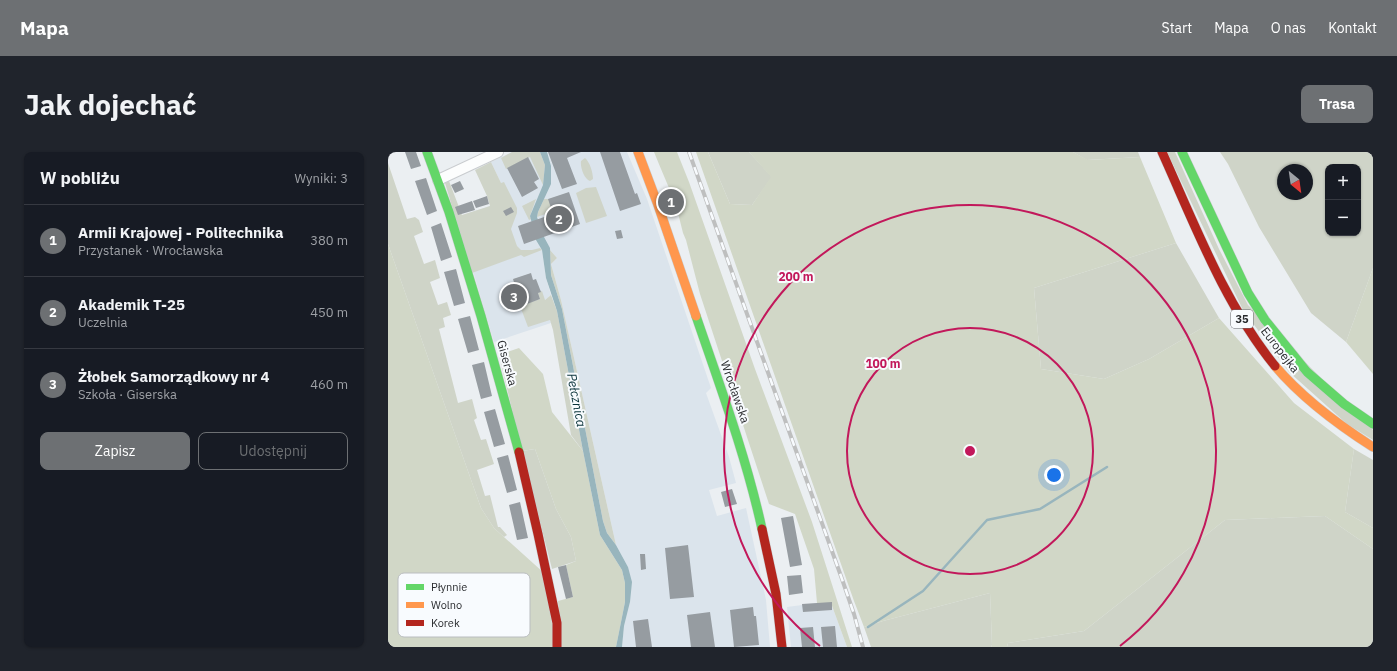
<!DOCTYPE html>
<html lang="pl">
<meta charset="utf-8">
<style>
body{margin:0;font-family:"IBM Plex Sans",sans-serif;background:#20242c;color:#f1f3f6}
.controls{position:absolute;right:12px;top:12px;display:grid;overflow:hidden;border-radius:8px;box-shadow:0 1px 3px #0004}
.controls button{width:36px;height:36px;display:grid;place-items:center;padding:0;border:0;border-bottom:1px solid #363941;background:#171b24;color:#f1f3f6;font:20px sans-serif}
.compass{position:absolute;left:889px;top:12px;width:36px;height:36px;border-radius:50%;background:#171b24;box-shadow:0 1px 3px #0004;rotate:151deg}
.you{position:absolute;left:666px;top:323px;width:14px;height:14px;margin:-10px;border:3px solid #fff;border-radius:50%;background:#1a73e8;box-shadow:0 0 0 6px #1a73e833}
.badge{display:grid;place-items:center;width:26px;height:26px;border-radius:50%;background:#6d7073;color:#fff;font-size:13px;font-weight:700}
.pin{position:absolute;translate:-50% -50%;border:2px solid #fff;box-shadow:0 1px 4px #0006}
.list{margin:0;padding:0;list-style:none}
h2{display:flex;justify-content:space-between;align-items:center;height:52px;margin:0;padding:0 16px;font-size:17px}
h2 small{font-size:13px;font-weight:400;color:#9ea1a6}
.list li{display:grid;grid-template-columns:26px 1fr auto;gap:12px;align-items:center;box-sizing:border-box;height:72px;padding:0 16px;border-top:1px solid #363941}
.list b{display:block;font-size:15px;white-space:nowrap}
.list p{margin:0;font-size:13px;white-space:nowrap;color:#9ea1a6}
.list em{font-size:13px;font-style:normal;color:#9ea1a6}
.actions{display:flex;gap:8px;padding:12px 16px}
.actions a{flex:1;padding:9px 0;border:1px solid #6d7073;border-radius:8px;text-align:center;font-size:14px;color:#6d7073}
.actions .main{background:#6d7073;color:#fff}
.map{position:relative;flex:none;width:985px;height:495px;overflow:hidden;border-radius:8px}
header{display:flex;align-items:center;gap:24px;box-sizing:border-box;height:56px;padding:0 20px;background:#6d7073;color:#fff}
header strong{font-size:19px}
nav{display:flex;gap:22px;margin-inline-start:auto;font-size:14px}
.intro{display:flex;align-items:center;justify-content:space-between;box-sizing:border-box;height:96px;padding:0 24px}
h1{margin:0;font-size:28px}
.button{padding:10px 18px;border-radius:8px;background:#6d7073;color:#fff;font-size:14px;font-weight:700}
main{display:flex;gap:24px;padding:0 24px}
aside{flex:1;background:#171b24;border-radius:8px;box-shadow:0 1px 3px #0004}
.map>svg:first-child{display:block}
</style>
<header>
<strong>Mapa</strong>
<nav><a>Start</a><a>Mapa</a><a>O nas</a><a>Kontakt</a></nav>
</header>
<div class="intro"><h1>Jak dojechać</h1><a class="button">Trasa</a></div>
<main>
<aside>
<h2>W pobliżu<small>Wyniki: 3</small></h2>
<ul class="list">
<li><span class="badge">1</span><div><b>Armii Krajowej - Politechnika</b><p>Przystanek · Wrocławska</p></div><em>380 m</em></li>
<li><span class="badge">2</span><div><b>Akademik T-25</b><p>Uczelnia</p></div><em>450 m</em></li>
<li><span class="badge">3</span><div><b>Żłobek Samorządkowy nr 4</b><p>Szkoła · Giserska</p></div><em>460 m</em></li>
</ul>
<div class="actions"><a class="main">Zapisz</a><a>Udostępnij</a></div>
</aside>
<div class="map">
<svg width="985" height="495" viewBox="0 0 985 495">
<rect width="100%" height="100%" fill="#ebeff2"/>
<path fill="#dbe4ec" d="M 124,0 L 239,0 L 259,47 L 323,236 L 318,241 L 341,305 L 348,331 L 321,338 L 329,364 L 358,356 L 378,448 L 382,495 L 234,495 L 236,474 L 242,450 L 240,415 L 228,393 L 173,148 L 163,112 L 169,106 L 160,96 L 154,98 L 158,126 L 163,143 L 157,148 L 163,171 L 106,190 L 69,65 L 102,54 L 119,44 L 103,10 Z
M 429,451 L 443,451 L 459,495 L 403,495 L 399,455 Z"/>
<path fill="#cfd4c8" fill-rule="evenodd" d="M 124,0 L 152,0 L 157,13 L 155,33 L 142,5 L 118,17 L 113,6 Z
M 320,0 L 361,0 L 384,25 L 364,53 L 342,52 Z
M 685,0 L 750,0 L 752,5 L 699,8 Z
M 779,0 L 787,0 L 831,97 L 860,153 L 985,278 L 985,288 L 959,272 L 901,220 L 855,158 Z
M 832,0 L 985,0 L 985,116 L 958,190 L 923,161 L 871,75 L 840,12 ZM 940,15 L 970,15 L 970,81 L 940,81 ZM 895,18 L 919,18 L 919,42 L 895,42 Z
M 197,6 C 202,10 205,21 205,27 L 202,29 C 196,27 192,15 193,9 Z
M 103,10 L 113,31 L 116,30 L 129,56 L 129,61 L 123,77 L 129,94 L 133,98 L 144,98 L 152,96 L 154,98 L 136,105 L 133,103 L 84,121 L 57,31 L 61,29 L 74,63 L 102,54 L 99,44 L 87,18 Z
M 0,11 L 19,67 L 27,65 L 31,68 L 35,80 L 26,84 L 36,112 L 47,108 L 52,126 L 42,130 L 50,153 L 59,150 L 63,163 L 55,166 L 57,175 L 51,177 L 70,251 L 84,247 L 89,266 L 86,268 L 93,288 L 98,287 L 106,312 L 89,318 L 97,344 L 102,343 L 110,375 L 112,375 L 119,383 L 116,385 L 106,376 L 93,356 L 0,92 Z
M 208,35 L 219,64 L 198,71 L 188,41 L 198,36 Z
M 148,47 L 142,64 L 143,67 L 141,68 L 134,54 Z
M 156,47 L 161,47 L 166,59 L 149,65 L 150,60 Z
M 788,91 L 831,166 L 761,207 L 716,227 L 653,217 L 646,136 Z
M 162,98 L 169,106 L 163,112 L 173,148 L 228,393 L 219,381 L 215,369 L 174,157 L 163,123 Z
M 154,139 L 157,148 L 163,143 L 169,159 L 195,299 L 183,283 L 165,178 L 162,168 L 140,175 L 132,154 L 152,147 L 150,141 Z
M 147,297 L 168,357 L 183,385 L 188,409 L 164,417 L 134,299 Z
M 966,297 L 985,308 L 985,376 L 957,360 Z
M 937,364 L 985,397 L 985,495 L 619,495 L 620,491 L 696,479 L 837,368 Z
M 602,441 L 604,493 L 603,495 L 483,495 L 476,475 L 495,469 Z"/>
<path fill="#d1d7c7" d="M 266,0 L 289,0 L 301,30 L 367,217 L 424,370 L 464,495 L 459,495 L 443,451 L 429,451 L 426,417 L 407,362 L 381,352 L 312,142 L 298,88 L 295,81 L 290,61 L 291,60 C 283,40 274,20 266,0 Z
M 308,0 L 320,0 L 342,52 L 364,53 L 383,25 L 361,0 L 685,0 L 700,8 L 752,5 L 788,91 L 646,136 L 653,217 L 716,227 L 761,207 L 831,166 L 906,251 L 966,297 L 957,360 L 985,376 L 985,397 L 937,364 L 837,368 L 696,479 L 620,491 L 619,495 L 603,495 L 604,493 L 602,441 L 495,469 L 476,475 L 466,449 Z
M 0,92 L 93,356 L 106,376 L 156,421 L 164,472 L 165,495 L 0,495 Z
M 985,116 L 985,222 L 958,190 Z
M 131,196 L 155,222 L 164,260 L 195,299 L 212,383 L 234,418 L 237,431 L 237,450 L 228,495 L 174,495 L 170,449 L 185,445 L 178,413 L 188,409 L 183,385 L 168,357 L 147,297 L 134,299 L 111,203 Z"/>
<path fill="#98b5bd" d="M 152,0 L 159,0 L 163,14 L 163,32 L 150,60 L 149,65 L 156,85 L 162,96 L 163,123 L 174,157 L 215,369 L 219,381 L 228,393 L 240,415 L 244,430 L 242,450 L 236,474 L 234,495 L 228,495 L 237,450 L 237,431 L 234,418 L 212,383 L 195,299 L 169,159 L 158,126 L 154,98 L 148,88 L 142,64 L 155,33 L 157,13 Z"/>
<g fill="none" stroke-linecap="round" stroke-linejoin="round">
<path stroke="#98b5bd" stroke-width="2.5" d="M 480,475 L 535,439 L 599,368 L 652,357 L 719,315"/>
</g>
<path fill="#969ca1" d="M 17,0 L 28,0 L 33,14 L 23,17 Z
M 160,0 L 193,0 L 179,6 L 189,32 L 174,37 Z
M 212,0 L 232,0 L 247,42 L 249,41 L 253,52 L 232,59 Z
M 140,5 L 151,27 L 146,30 L 150,36 L 134,45 L 119,16 Z
M 38,26 L 49,59 L 39,63 L 27,29 Z
M 72,29 L 76,37 L 67,41 L 63,33 Z
M 181,40 L 192,72 L 136,92 L 130,74 L 165,62 L 160,47 Z
M 99,44 L 101,52 L 88,56 L 85,49 Z
M 84,49 L 87,58 L 70,63 L 67,55 Z
M 123,55 L 126,60 L 118,64 L 115,59 Z
M 53,71 L 64,105 L 53,109 L 43,75 Z
M 233,78 L 235,86 L 229,87 L 227,79 Z
M 68,117 L 77,151 L 66,154 L 56,120 Z
M 143,121 L 145,128 L 148,127 L 153,140 L 150,141 L 152,147 L 134,154 L 131,144 L 135,143 L 132,136 L 128,137 L 125,127 Z
M 82,164 L 91,198 L 80,201 L 70,167 Z
M 96,210 L 104,244 L 93,247 L 84,213 Z
M 107,257 L 117,292 L 106,295 L 96,260 Z
M 120,303 L 129,338 L 119,341 L 109,306 Z
M 344,337 L 349,352 L 337,355 L 333,340 Z
M 132,350 L 140,386 L 129,388 L 121,353 Z
M 405,364 L 414,413 L 402,415 L 393,366 Z
M 300,393 L 306,445 L 282,447 L 277,396 Z
M 252,402 L 257,402 L 258,417 L 253,418 Z
M 178,413 L 185,445 L 178,447 L 170,415 Z
M 413,423 L 415,441 L 401,443 L 399,424 Z
M 444,450 L 444,458 L 415,460 L 414,452 Z
M 365,455 L 366,464 L 368,464 L 371,493 L 346,495 L 342,458 Z
M 322,460 L 327,495 L 303,495 L 299,463 Z
M 260,467 L 264,495 L 248,495 L 245,469 Z
M 447,474 L 449,495 L 435,495 L 433,475 Z
M 425,475 L 427,495 L 414,495 L 412,476 Z"/>
<g fill="none" stroke-linecap="round" stroke-linejoin="round">
<g stroke="#c9cccf" stroke-width="12">
<path id="street" d="M 50,28 L 110,0"/>
</g>
<g stroke="#c9cccf" stroke-width="10">
<path id="fast" d="M 39,0 L 61,60 L 93,164 L 131,300
M 794,0 L 860,141 L 877,168 L 919,220 L 956,252 L 985,272
M 308,164 C 332,234 358,304 374,377"/>
</g>
<g stroke="#c9cccf" stroke-width="10">
<path id="slow" d="M 250,0 L 270,53 L 308,164
M 887,214 C 915,247 949,272 985,295"/>
</g>
<g stroke="#c9cccf" stroke-width="10">
<path id="jam" d="M 774,0 C 807,73 836,151 887,214
M 131,300 L 150,382 L 169,471 L 169,495
M 374,377 L 388,442 L 394,495"/>
</g>
<use href="#street" stroke="#fcfdfd" stroke-width="10"/>
<use href="#fast" stroke="#63d668" stroke-width="9"/>
<use href="#slow" stroke="#ff974d" stroke-width="9"/>
<use href="#jam" stroke="#b3261e" stroke-width="9"/>
<g stroke="#bebfbf" stroke-width="4">
<path id="rail" d="M 301,0 L 454,427 L 466,462 L 475,495"/>
</g>
<use href="#rail" stroke="#f8fbfe" stroke-width="2.5" stroke-dasharray="8" stroke-linecap="butt"/>
</g>
<g fill="none" stroke="#c2185b" stroke-width="2">
<circle cx="582" cy="299" r="123"/>
<path d="M432 494A246 246 0 1 1 732 494"/>
</g>
<g text-anchor="middle" stroke-width="4" stroke-linejoin="round" paint-order="stroke">
<rect fill="#f8fbfe" stroke="#67696c" stroke-width="1" x="843" y="158" width="22" height="18" rx="3"/>
<g font-size="11" font-weight="bold" fill="#292b2e">
<text x="854" y="171">35</text>
</g>
<g font-size="12" fill="#292b2e" stroke="#f8fbfe">
<text transform="translate(892 198) rotate(52)" y="4">Europejka</text>
<text transform="translate(119 211) rotate(75)" y="4">Giserska</text>
<text transform="translate(347 240) rotate(71)" y="4">Wrocławska</text>
</g>
<g font-size="13" font-style="italic" fill="#093239" stroke="#f8fbfe">
<text transform="translate(189 248) rotate(79)" y="5">Pełcznica</text>
</g>
</g>
<rect x="10" y="421" width="132" height="64" rx="6" fill="#f8fbfe" stroke="#babdc0" stroke-width="1"/>
<rect x="18" y="432" width="18" height="6" fill="#63d668"/>
<rect x="18" y="450" width="18" height="6" fill="#ff974d"/>
<rect x="18" y="468" width="18" height="6" fill="#b3261e"/>
<g font-size="11" fill="#292b2e">
<text x="43" y="439">Płynnie</text>
<text x="43" y="457">Wolno</text>
<text x="43" y="475">Korek</text>
</g>
<circle cx="582" cy="299" r="6" fill="#c2185b" stroke="#f8fbfe" stroke-width="2"/>
<g font-size="12" text-anchor="middle" font-weight="bold" fill="#c2185b" stroke="#f8fbfe" stroke-width="4" stroke-linejoin="round" paint-order="stroke">
<text x="408" y="129">200 m</text>
<text x="495" y="216">100 m</text>
</g>
</svg>
<div class="controls">
<button>+</button>
<button>−</button>
</div>
<svg class="compass" viewBox="-18 -18 36 36"><path d="M0-13l5 13h-10z" fill="#e53935"/><path d="M0 13l5-13h-10z" fill="#9ea1a6"/></svg>
<div class="you"></div>
<div class="pin badge" style="left:283px;top:50px">1</div>
<div class="pin badge" style="left:171px;top:67px">2</div>
<div class="pin badge" style="left:126px;top:145px">3</div>
</div>
</main>
